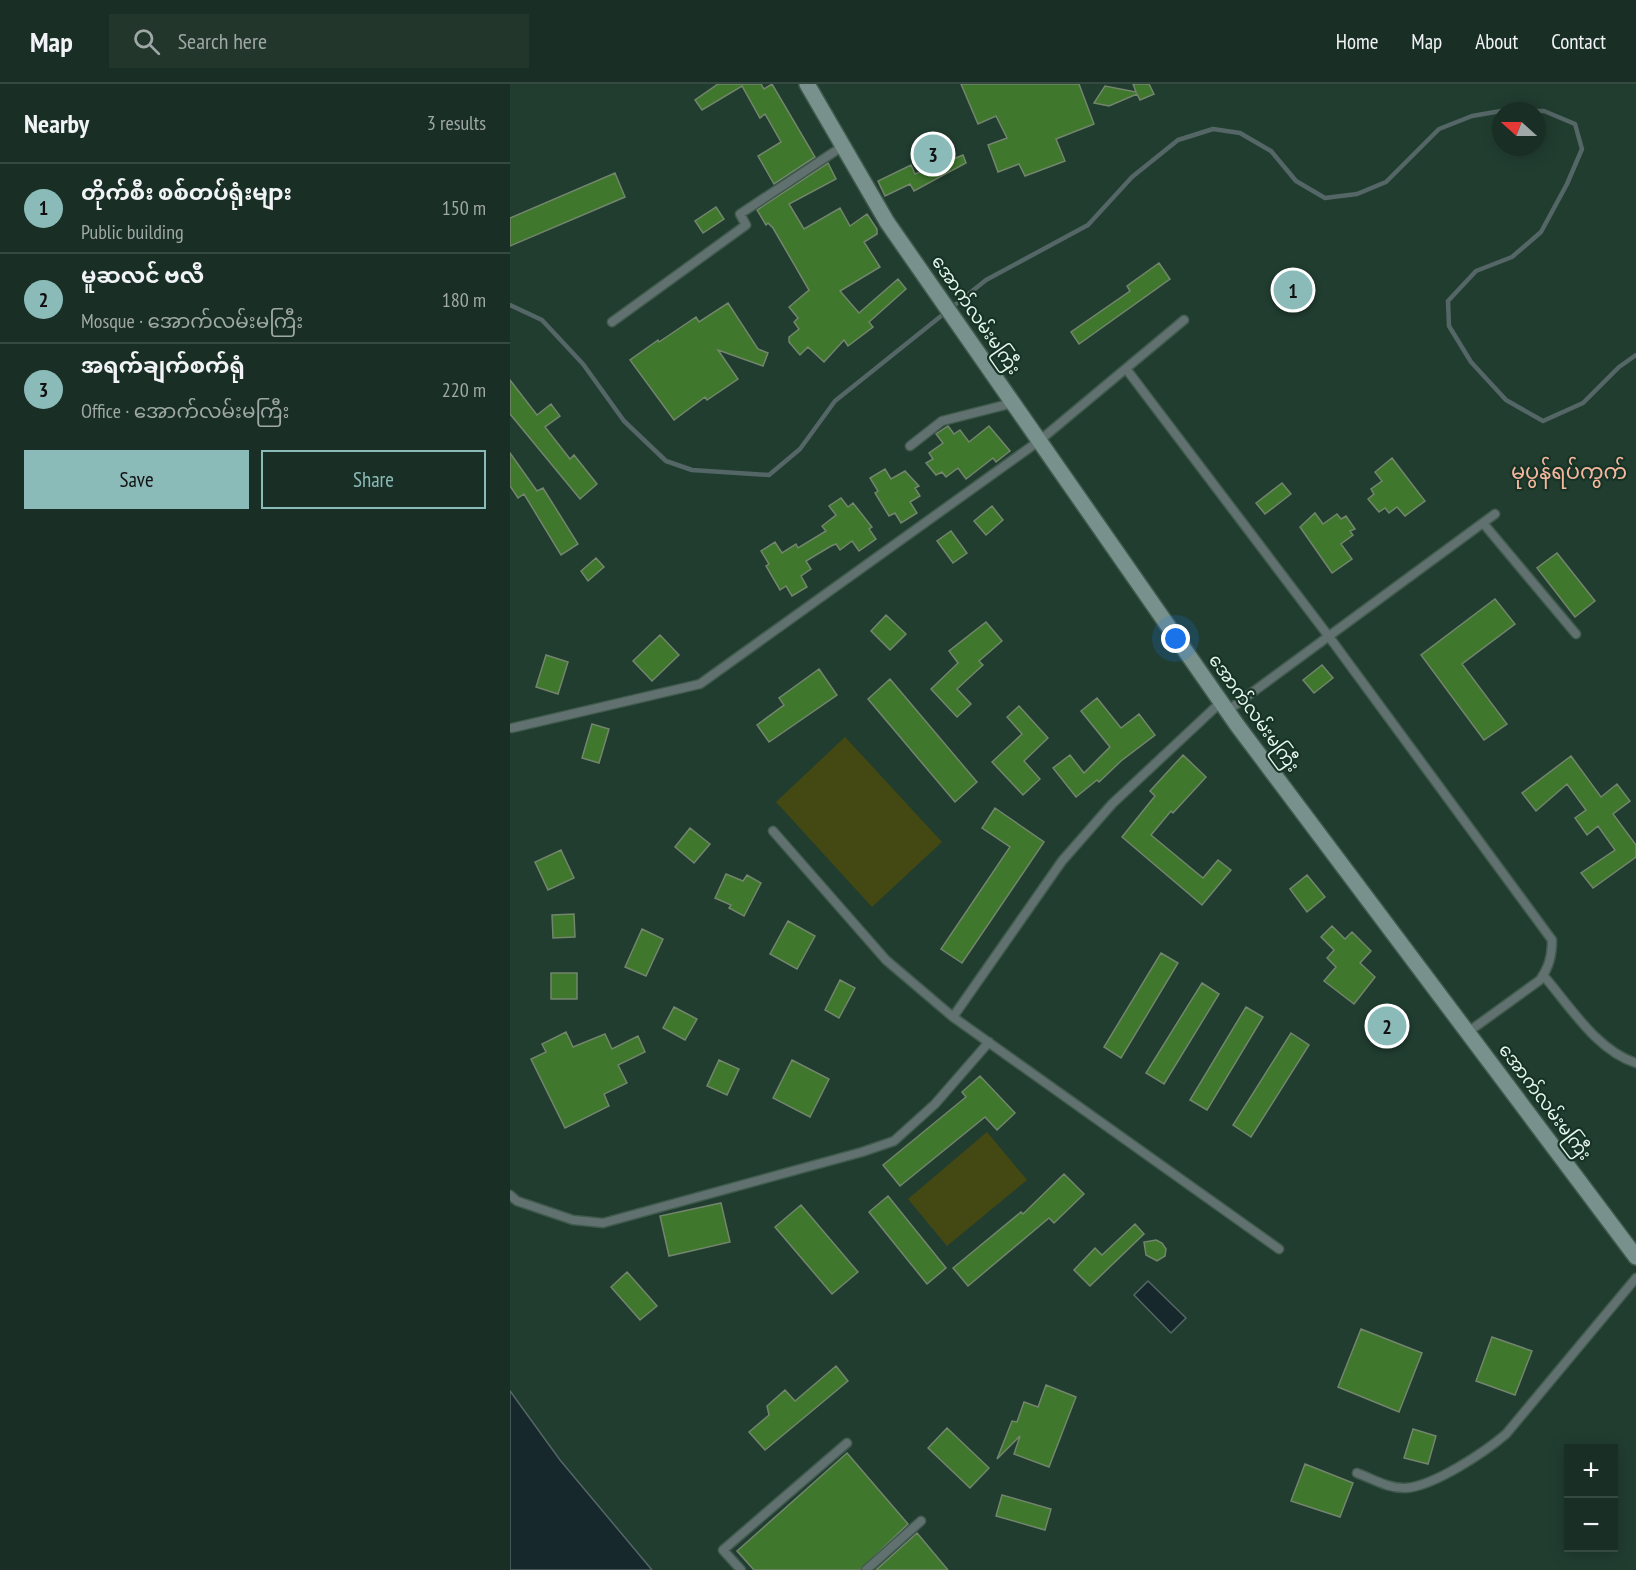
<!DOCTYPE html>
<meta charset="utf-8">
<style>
body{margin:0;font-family:"PT Sans Narrow","Noto Sans Myanmar",sans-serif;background:#22362c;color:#f1f3f6}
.controls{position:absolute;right:18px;bottom:18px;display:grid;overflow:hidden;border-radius:0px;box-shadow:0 3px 15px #0003}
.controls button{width:54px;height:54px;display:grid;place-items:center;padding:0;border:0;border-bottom:2px solid #374a41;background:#192e24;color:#f1f3f6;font:30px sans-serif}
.compass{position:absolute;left:982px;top:18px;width:54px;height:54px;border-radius:50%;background:#192e24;box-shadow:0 3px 15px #0003;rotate:291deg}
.you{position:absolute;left:666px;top:555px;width:21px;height:21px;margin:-15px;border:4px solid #fff;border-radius:50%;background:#1a73e8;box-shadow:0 0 0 9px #1a73e833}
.badge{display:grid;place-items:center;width:39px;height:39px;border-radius:50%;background:#8bbbb9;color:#111;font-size:20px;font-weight:700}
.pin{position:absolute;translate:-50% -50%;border:3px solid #fff;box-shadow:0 2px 6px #0006}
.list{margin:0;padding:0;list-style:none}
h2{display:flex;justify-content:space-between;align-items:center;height:78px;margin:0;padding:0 24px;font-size:26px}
h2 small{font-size:20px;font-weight:400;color:#9fa8a6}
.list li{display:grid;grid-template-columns:39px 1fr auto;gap:18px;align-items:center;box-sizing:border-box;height:90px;padding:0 24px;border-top:2px solid #374a41}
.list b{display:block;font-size:22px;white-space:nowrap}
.list p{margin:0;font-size:20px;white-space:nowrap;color:#9fa8a6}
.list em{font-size:20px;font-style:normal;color:#9fa8a6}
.actions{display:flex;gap:12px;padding:18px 24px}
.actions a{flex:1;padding:14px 0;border:2px solid #8bbbb9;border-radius:0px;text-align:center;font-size:21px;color:#8bbbb9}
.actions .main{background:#8bbbb9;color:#111}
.icon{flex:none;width:33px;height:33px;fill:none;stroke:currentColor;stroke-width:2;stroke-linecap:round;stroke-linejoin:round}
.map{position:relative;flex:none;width:1126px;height:1486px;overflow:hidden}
header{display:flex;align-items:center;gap:36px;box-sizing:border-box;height:84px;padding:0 30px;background:#192e24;border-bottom:2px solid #374a41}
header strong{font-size:28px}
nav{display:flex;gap:33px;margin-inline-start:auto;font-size:21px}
.search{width:420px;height:54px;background:#22362c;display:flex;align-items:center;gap:15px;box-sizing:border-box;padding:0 21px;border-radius:0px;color:#9fa8a6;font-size:22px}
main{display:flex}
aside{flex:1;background:#192e24}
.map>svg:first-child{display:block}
</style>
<header>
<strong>Map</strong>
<div class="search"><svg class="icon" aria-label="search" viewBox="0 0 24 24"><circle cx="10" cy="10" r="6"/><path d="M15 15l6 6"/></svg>Search here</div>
<nav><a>Home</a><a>Map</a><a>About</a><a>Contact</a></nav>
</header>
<main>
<aside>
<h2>Nearby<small>3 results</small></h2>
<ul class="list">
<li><span class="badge">1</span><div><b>တိုက်စီး စစ်တပ်ရုံးများ</b><p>Public building</p></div><em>150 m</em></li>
<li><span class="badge">2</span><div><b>မူဆလင် ဗလီ</b><p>Mosque · အောက်လမ်းမကြီး</p></div><em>180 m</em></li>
<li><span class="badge">3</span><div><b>အရက်ချက်စက်ရုံ</b><p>Office · အောက်လမ်းမကြီး</p></div><em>220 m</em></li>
</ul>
<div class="actions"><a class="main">Save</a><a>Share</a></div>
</aside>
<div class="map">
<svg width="1126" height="1486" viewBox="0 0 1126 1486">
<rect width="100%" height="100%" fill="#213d30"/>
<path fill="#444914" d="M 335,653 L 432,758 L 362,823 L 266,718 Z
M 477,1048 L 517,1096 L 437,1162 L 398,1115 Z"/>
<path fill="#16282b" stroke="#546665" stroke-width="1.5" d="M 638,1197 L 676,1234 L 661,1249 L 624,1211 Z
M 0,1307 L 50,1376 L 142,1486 L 0,1486 Z"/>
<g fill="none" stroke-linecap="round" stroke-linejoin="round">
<path stroke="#546665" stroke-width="4.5" d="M 992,27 L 1034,27 L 1065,40 L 1072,65 L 1057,100 L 1031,148 L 1002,173 L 966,187 L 938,217 L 939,242 L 961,278 L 996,316 L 1033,337 L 1073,319 L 1109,283 L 1126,271
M 0,221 L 32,236 L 73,280 L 114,337 L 156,377 L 182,386 L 259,391 L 290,365 L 325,317 L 476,196 L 578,141 L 622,93 L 668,56 L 703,45 L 730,49 L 761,67 L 786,97 L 815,114 L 847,110 L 876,98 L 929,45 L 962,32 L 991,27"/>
</g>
<path fill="#3f772d" stroke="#73856d" stroke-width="1.5" d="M 208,0 L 251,0 L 254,5 L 262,0 L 305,73 L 264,100 L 248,72 L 271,58 L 255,30 L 250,34 L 232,2 L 192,26 L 185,16 Z
M 451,0 L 569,0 L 584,40 L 546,55 L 555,77 L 515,92 L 509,80 L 488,88 L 478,61 L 497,54 L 486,32 L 468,40 Z
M 623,0 L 639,0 L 644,10 L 630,16 L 627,10 L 599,22 L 584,19 L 595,2 L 626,8 Z
M 453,71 L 456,79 L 404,107 L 400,100 L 375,112 L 368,97 L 401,81 L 405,90 Z
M 318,79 L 326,95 L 279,120 L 294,145 L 330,124 L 340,142 L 357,130 L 367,145 L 367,150 L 354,158 L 370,183 L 330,207 L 349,229 L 388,195 L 396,205 L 359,238 L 363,243 L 338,262 L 334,256 L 314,278 L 298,263 L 290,271 L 279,258 L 279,253 L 289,245 L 284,238 L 288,234 L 279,223 L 299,206 L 263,144 L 258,139 L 256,141 L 247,126 Z
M 105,89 L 115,113 L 0,162 L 0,134 Z
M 206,123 L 214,135 L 193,149 L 185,137 Z
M 649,179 L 660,195 L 569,260 L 561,248 L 620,207 L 617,202 Z
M 783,199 L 794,211 L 785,219 L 774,207 Z
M 218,219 L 248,265 L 258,269 L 253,282 L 208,266 L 228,295 L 197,316 L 195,313 L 164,336 L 120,276 L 148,256 L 149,258 L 186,233 L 189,238 Z
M 0,296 L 27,331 L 41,320 L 50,332 L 35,343 L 60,375 L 64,371 L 87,400 L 70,415 L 0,330 Z
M 438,342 L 444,350 L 450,346 L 459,358 L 479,342 L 500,367 L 486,378 L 483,374 L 456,395 L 448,384 L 436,393 L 432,388 L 426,391 L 416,379 L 423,375 L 419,369 L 433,359 L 426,350 Z
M 0,369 L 27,407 L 33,404 L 68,460 L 51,471 L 14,410 L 8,414 L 0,402 Z
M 882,374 L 915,417 L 895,432 L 887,423 L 879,429 L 875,424 L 869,428 L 858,415 L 864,410 L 861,405 L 872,397 L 865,388 Z
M 375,385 L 381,395 L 395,387 L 409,402 L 405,404 L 410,412 L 400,418 L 407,429 L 391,439 L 385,429 L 379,432 L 365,409 L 368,407 L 360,394 Z
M 772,399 L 781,410 L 755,430 L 746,419 Z
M 331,414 L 338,423 L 343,419 L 362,443 L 359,445 L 366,455 L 349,467 L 342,457 L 330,466 L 326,460 L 321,462 L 296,477 L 301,485 L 291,492 L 297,503 L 282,512 L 276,502 L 270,506 L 256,482 L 259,480 L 251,467 L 265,458 L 272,469 L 286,460 L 288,464 L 316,447 L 312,442 L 326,431 L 319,422 Z
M 482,422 L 493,436 L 476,451 L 464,437 Z
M 805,429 L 813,440 L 827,430 L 831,435 L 836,432 L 845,445 L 840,447 L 843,451 L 831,460 L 842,475 L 822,489 L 790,443 Z
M 441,447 L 457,469 L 443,479 L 427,457 Z
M 1047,469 L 1085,517 L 1065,533 L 1027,484 Z
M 86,474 L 94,483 L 78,497 L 71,487 Z
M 985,515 L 1005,540 L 952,580 L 997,640 L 974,656 L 911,571 Z
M 376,531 L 396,550 L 380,566 L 361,547 Z
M 476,538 L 492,557 L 469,577 L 473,581 L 447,605 L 461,620 L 447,633 L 421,605 L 448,579 L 439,567 Z
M 150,551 L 169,571 L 142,597 L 123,577 Z
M 36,571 L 58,578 L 48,610 L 26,603 Z
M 812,581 L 823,594 L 804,609 L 793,596 Z
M 309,585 L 327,611 L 259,658 L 247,641 L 274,621 L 269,614 Z
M 380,595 L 467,698 L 445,718 L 358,615 Z
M 587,614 L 611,644 L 629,630 L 645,651 L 611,677 L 589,698 L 587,696 L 566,713 L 543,684 L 560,671 L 574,689 L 600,663 L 571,627 Z
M 509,622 L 538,654 L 514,677 L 530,695 L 513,711 L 482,678 L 512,650 L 497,633 Z
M 82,640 L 99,645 L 89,679 L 72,674 Z
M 673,671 L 696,693 L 663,729 L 661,727 L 641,751 L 693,794 L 708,776 L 721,786 L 692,821 L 612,753 L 645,712 L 640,707 Z
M 1061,672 L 1091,713 L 1107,700 L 1120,717 L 1103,730 L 1126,761 L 1126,773 L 1083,804 L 1071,789 L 1105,766 L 1088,742 L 1077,751 L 1065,734 L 1076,726 L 1057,700 L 1026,727 L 1012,709 Z
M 485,724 L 534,758 L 452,879 L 431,865 L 500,763 L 472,744 Z
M 180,744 L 200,760 L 184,779 L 165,763 Z
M 51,766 L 64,794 L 38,806 L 25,778 Z
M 216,790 L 233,797 L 237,791 L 251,799 L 234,832 L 219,824 L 221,821 L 205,814 Z
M 797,791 L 815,813 L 797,828 L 780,805 Z
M 64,830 L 65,853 L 43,854 L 42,831 Z
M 278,837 L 305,852 L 287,885 L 260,870 Z
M 822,842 L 835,855 L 842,848 L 861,867 L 850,879 L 865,893 L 844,920 L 814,897 L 826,883 L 817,874 L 824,866 L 811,853 Z
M 132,845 L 153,855 L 136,892 L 115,883 Z
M 651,869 L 668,879 L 611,974 L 594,963 Z
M 41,889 L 67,889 L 67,915 L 41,915 Z
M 330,896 L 345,904 L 329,934 L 315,926 Z
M 692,899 L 709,910 L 654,1000 L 636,989 Z
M 164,923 L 187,935 L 175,956 L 153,944 Z
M 736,923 L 753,933 L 697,1026 L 680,1016 Z
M 885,927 L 888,945 L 864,949 L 861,931 Z
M 56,948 L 63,963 L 95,950 L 102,965 L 128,952 L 135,968 L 108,981 L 117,999 L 94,1010 L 99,1022 L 55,1044 L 21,975 L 36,968 L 32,960 Z
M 781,949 L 799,961 L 741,1053 L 723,1041 Z
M 209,976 L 229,985 L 217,1011 L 197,1002 Z
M 282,976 L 319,995 L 300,1033 L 263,1014 Z
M 470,992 L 505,1029 L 487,1046 L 475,1033 L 390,1102 L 373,1081 L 456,1013 L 452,1008 Z
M 554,1090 L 574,1110 L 544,1139 L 539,1134 L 458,1202 L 443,1184 L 511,1128 L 513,1130 Z
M 378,1112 L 436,1184 L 417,1200 L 359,1128 Z
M 211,1119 L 220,1158 L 159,1172 L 150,1132 Z
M 291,1121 L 348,1188 L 322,1210 L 265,1143 Z
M 625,1140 L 634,1150 L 580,1202 L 564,1186 L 585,1164 L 592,1171 Z
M 646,1156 L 652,1159 L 656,1165 L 655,1172 L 647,1177 L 636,1171 L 634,1158 Z
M 117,1188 L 147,1222 L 130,1236 L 101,1203 Z
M 851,1245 L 912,1269 L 889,1328 L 828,1303 Z
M 982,1253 L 1022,1267 L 1005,1311 L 966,1297 Z
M 326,1282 L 338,1297 L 255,1366 L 239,1348 L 259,1331 L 257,1322 L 275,1306 L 285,1317 Z
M 536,1301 L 566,1313 L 539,1383 L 504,1370 L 510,1352 L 487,1375 L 502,1337 L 507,1338 L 514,1318 L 528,1323 Z
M 437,1344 L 479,1384 L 460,1404 L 418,1364 Z
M 903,1345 L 926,1352 L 918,1380 L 894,1374 Z
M 337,1369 L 398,1440 L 350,1486 L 244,1486 L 227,1467 Z
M 795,1380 L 843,1399 L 830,1433 L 781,1417 Z
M 492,1411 L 541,1425 L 535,1446 L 486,1432 Z
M 407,1449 L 438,1486 L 366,1486 Z"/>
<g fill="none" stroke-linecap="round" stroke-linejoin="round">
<g stroke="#405b4e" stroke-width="11">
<path id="service" d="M 102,238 L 236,141 L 230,130 L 333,62
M 617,286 L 820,554 L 1042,856 C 1042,872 1039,883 1030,896 L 958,948
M 400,362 L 432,337 L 503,319
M 973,439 L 1066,550
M 717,627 L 985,430
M 2,644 L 190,600 L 529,357 L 674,236
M 263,747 L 376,876 L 443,933 L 769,1165
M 1033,891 C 1060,922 1086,966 1126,979
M 443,933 L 552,777 L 602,720 L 711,618
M 0,1111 L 7,1117 L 63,1136 L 93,1139 L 352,1068 L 384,1057 L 425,1020 L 479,958
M 847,1389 C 863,1395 879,1405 896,1404 C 924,1402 975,1368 996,1350 L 1126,1194
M 231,1486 L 213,1466 L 337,1359
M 356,1486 L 411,1437"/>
</g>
<g stroke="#405b4e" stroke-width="18">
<path id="secondary" d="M 297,0 L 377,138 L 727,641 L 1126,1173"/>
</g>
<use href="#service" stroke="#61716f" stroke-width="8"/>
<use href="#secondary" stroke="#78918d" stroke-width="15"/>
</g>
<g text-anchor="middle" stroke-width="4.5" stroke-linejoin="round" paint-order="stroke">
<g font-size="18" fill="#e5f6ed" stroke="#173326">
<text transform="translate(466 231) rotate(55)" y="6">အောက်လမ်းမကြီး</text>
<text transform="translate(744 629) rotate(54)" y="6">အောက်လမ်းမကြီး</text>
<text transform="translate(1035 1018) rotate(53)" y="6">အောက်လမ်းမကြီး</text>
</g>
<g font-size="21" fill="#f5b79e" stroke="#173326">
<text x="1059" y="395">မုပွန်ရပ်ကွက်</text>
</g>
</g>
</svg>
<div class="controls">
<button>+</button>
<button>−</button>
</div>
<svg class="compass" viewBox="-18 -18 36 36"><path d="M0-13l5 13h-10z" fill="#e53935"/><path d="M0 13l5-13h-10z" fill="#9fa8a6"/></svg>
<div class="you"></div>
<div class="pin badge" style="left:783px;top:206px">1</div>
<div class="pin badge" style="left:877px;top:942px">2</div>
<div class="pin badge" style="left:423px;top:70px">3</div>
</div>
</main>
